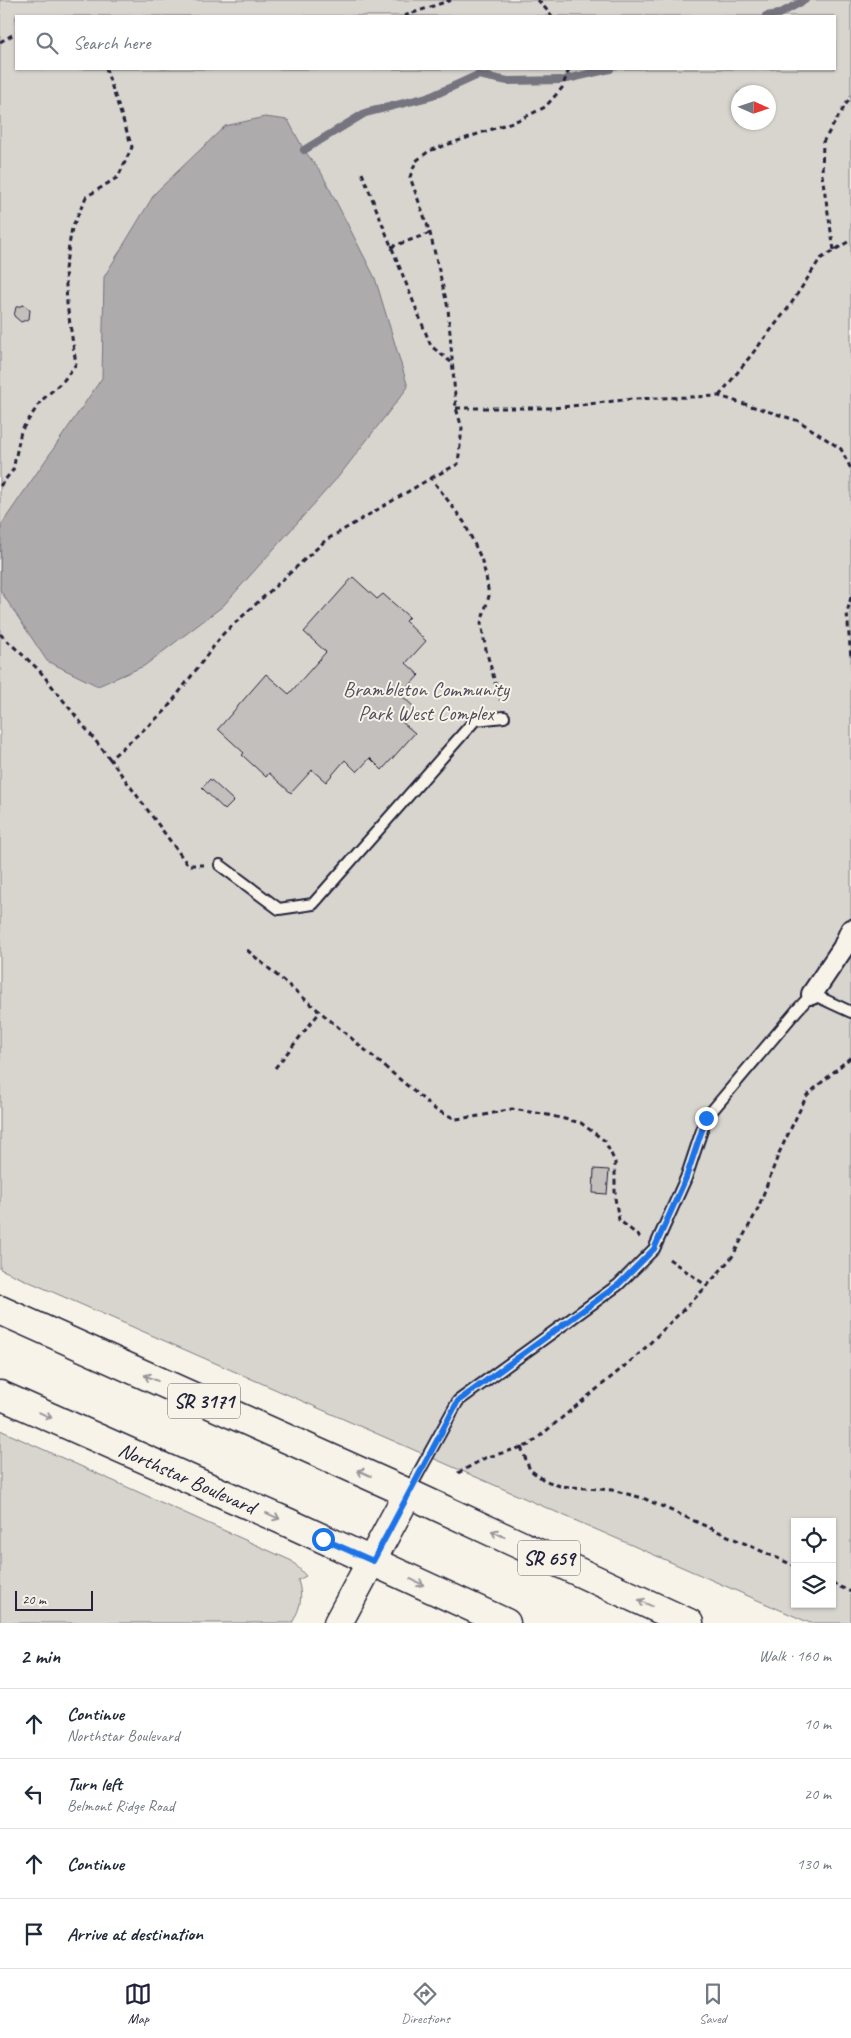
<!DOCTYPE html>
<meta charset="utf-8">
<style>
body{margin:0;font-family:Caveat,sans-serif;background:#f6f6f7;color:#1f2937}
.controls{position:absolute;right:15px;bottom:15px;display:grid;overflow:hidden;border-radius:0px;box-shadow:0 1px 4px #0004}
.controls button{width:45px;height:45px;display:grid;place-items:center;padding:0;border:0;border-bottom:1px solid #e0e1e3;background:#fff;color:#1f2937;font:25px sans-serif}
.compass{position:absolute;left:731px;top:85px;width:45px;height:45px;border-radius:50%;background:#fff;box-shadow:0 1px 4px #0004;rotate:93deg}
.scale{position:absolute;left:15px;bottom:12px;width:78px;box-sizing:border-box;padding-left:5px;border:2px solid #22223b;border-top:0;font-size:14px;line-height:18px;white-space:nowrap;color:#22223b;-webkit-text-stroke:4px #f7f3e8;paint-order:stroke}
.stop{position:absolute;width:15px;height:15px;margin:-11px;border:4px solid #1a73e8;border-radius:50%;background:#fff}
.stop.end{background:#1a73e8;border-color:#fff;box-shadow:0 1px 5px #0008}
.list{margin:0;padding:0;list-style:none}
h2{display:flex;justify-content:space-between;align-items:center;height:65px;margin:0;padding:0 20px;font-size:21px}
h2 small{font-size:16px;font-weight:400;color:#747a83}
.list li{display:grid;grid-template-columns:32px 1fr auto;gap:15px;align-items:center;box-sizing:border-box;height:70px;padding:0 20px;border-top:1px solid #e0e1e3}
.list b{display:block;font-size:19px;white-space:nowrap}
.list p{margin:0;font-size:16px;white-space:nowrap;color:#747a83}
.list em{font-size:16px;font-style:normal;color:#747a83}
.icon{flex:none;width:28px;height:28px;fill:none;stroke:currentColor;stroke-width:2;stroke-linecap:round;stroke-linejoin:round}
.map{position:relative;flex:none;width:851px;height:1623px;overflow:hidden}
.search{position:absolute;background:#fff;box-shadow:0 1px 4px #0004;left:15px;right:15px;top:15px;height:55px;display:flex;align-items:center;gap:12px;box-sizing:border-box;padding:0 18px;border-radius:0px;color:#747a83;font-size:19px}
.sheet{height:345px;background:#fff}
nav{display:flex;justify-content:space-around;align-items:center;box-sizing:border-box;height:70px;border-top:1px solid #e0e1e3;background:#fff;font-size:14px;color:#747a83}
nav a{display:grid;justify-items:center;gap:2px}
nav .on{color:#22223b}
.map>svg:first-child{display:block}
</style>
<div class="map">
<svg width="851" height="1623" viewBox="0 0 851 1623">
<rect width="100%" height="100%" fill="#f7f3e8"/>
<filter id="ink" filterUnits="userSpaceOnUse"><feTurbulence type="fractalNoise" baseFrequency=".02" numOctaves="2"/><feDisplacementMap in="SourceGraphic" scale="10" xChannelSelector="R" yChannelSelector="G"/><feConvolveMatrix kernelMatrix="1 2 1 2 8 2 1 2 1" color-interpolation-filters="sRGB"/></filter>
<g filter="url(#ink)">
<path fill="#d8d5cf" stroke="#7d7c85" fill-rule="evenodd" d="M 0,0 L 851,0 L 851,1623 L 810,1623 L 0,1269 ZM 16,16 L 835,16 L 835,69 L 16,69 ZM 738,92 L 768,92 L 768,122 L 738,122 ZM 795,1522 L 832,1522 L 832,1604 L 795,1604 Z
M 0,1430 L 292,1561 L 306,1576 L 298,1580 C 303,1597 301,1607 292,1623 L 0,1623 Z"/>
<path fill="#aeabad" stroke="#76747f" d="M 265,117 L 288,120 L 304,150 L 321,172 L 375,278 L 408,387 L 339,476 L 223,606 L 144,666 L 98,686 L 47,661 L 0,590 L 1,525 L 102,378 L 104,277 L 155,193 L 225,126 Z"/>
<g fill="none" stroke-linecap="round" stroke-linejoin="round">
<path stroke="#76747f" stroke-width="8" d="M 766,16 L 779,14 L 805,0
M 567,79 L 610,69
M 304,150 L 365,113 L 432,96 L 478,75 L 508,81 L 561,80"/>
</g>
<path fill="#c2bfbd" stroke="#22223b" d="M 24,305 L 30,310 L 29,319 L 21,322 L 14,316 L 16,307 Z
M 353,577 L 377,599 L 383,594 L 409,617 L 405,621 L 426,641 L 406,663 L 419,675 L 401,695 L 415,708 L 402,722 L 415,733 L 382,770 L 370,758 L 357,772 L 345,760 L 326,782 L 312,770 L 291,793 L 269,773 L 266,777 L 242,755 L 244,753 L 218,729 L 266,674 L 289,694 L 326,652 L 304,632 Z
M 210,779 L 234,801 L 225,810 L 202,788 Z
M 594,1169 L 609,1170 L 607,1194 L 593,1193 Z"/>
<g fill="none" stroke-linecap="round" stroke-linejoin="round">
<g stroke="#22223b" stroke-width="14">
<path id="service" d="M 220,865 L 279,909 L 313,904 L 475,720 L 504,717
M 408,1492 L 458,1401 L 618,1285 L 654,1249 L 686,1178 L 706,1118 L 797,1010 L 812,994 L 851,1012"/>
</g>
<g stroke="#22223b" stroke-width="24">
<path id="minor" d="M 812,994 L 843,948 L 851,930"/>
</g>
<g stroke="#22223b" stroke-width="31">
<path id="secondary" d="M 338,1623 L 408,1493"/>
</g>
<g stroke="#22223b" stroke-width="31">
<path id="primary" d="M 0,1310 L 408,1493 L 689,1623
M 0,1395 L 289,1523 L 506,1623"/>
</g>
<path stroke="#22223b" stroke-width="3" stroke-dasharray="5 4" stroke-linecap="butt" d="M 538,0 L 552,16
M 404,16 L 451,0
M 0,42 L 16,33
M 362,173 L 431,346 L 452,363
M 391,247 L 430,233
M 834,250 L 822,175 L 823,142 L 851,96
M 719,396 L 789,307 L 820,259 L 851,240
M 456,408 L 553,408 L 632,399 L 719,396 L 799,421 L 841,449 L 851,469
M 431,478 L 458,464 L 462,428 L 456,408 L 448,308 L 430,233 L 410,177 L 416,161 L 429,151 L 521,119 L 545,107 L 562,88 L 569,69
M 0,486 L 13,470 L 21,431 L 41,401 L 64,380 L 76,364 L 67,304 L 65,269 L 72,228 L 86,197 L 118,177 L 132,147 L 106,69
M 851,597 L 847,613 L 851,658
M 0,634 L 39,670 L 110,759
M 204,865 L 188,865 L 110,759 L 165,711 L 223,634 L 326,540 L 431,478 L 464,522 L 481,558 L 486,576 L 489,596 L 481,623 L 486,650 L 500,700
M 247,950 L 436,1110 L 456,1119 L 480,1116 L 512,1109 L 548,1115 L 581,1123 L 605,1141 L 615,1162 L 615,1198 L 619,1220 L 640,1237
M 275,1068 L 320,1012
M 669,1259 L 707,1286
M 521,1447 L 530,1470 L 544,1480 L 560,1486 L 612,1490 L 643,1498 L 795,1566
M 458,1473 L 485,1458 L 529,1445 L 638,1355 L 707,1286 L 732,1257 L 757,1211 L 779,1153 L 807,1095 L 851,1057
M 832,1583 L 851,1592"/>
<use href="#service" stroke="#f7f3e8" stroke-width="10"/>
<use href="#minor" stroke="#f7f3e8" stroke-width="20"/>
<use href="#secondary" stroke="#f7f3e8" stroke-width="28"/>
<use href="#primary" stroke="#f7f3e8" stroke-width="28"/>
</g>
<defs><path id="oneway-shaft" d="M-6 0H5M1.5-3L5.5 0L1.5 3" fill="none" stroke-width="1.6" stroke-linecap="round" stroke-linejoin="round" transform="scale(1.25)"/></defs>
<g stroke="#97959a">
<use href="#oneway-shaft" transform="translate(151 1378) rotate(-156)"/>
<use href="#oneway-shaft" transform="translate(45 1415) rotate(24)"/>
<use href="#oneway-shaft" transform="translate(364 1473) rotate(-156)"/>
<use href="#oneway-shaft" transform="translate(273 1516) rotate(24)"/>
<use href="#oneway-shaft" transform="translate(498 1534) rotate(-155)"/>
<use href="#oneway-shaft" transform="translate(417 1582) rotate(25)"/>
<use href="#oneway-shaft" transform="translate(645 1603) rotate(-155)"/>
</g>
</g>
<g fill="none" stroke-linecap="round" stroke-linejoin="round" filter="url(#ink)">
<path stroke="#1a73e8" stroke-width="6" d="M 323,1539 L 373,1561 L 458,1401 L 618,1285 L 654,1249 L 686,1178 L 706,1118"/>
</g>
<g text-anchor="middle" stroke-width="4" stroke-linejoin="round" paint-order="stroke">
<g fill="#f7f3e8" stroke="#62616f" stroke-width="1">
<rect x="168" y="1383.5" width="72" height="35" rx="4"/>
<rect x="518" y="1540.5" width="62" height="35" rx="4"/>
</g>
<g font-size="20" font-weight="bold" fill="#22223b">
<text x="204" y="1408">SR 3171</text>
<text x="549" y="1565">SR 659</text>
</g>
<g font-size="21" fill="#504f60" stroke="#f7f3e8">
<text x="426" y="696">Brambleton Community<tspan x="426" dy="24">Park West Complex</tspan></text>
</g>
<g font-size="21" fill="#22223b" stroke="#f7f3e8">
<text transform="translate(187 1478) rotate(24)" y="7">Northstar Boulevard</text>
</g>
</g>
</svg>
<div class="controls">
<button><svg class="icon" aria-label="locate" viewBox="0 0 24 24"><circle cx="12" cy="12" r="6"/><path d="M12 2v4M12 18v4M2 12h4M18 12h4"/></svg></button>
<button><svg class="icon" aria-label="layers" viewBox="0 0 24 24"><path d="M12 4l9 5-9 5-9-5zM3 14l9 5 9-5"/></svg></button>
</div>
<svg class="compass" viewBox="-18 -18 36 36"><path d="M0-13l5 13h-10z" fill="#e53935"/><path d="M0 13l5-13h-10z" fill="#747a83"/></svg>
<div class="scale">20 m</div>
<div class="stop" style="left:323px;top:1539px"></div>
<div class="stop end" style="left:706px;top:1118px"></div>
<div class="search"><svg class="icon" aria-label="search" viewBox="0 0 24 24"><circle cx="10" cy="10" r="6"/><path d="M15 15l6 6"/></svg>Search here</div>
</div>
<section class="sheet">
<h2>2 min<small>Walk · 160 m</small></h2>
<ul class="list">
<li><svg class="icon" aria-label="ahead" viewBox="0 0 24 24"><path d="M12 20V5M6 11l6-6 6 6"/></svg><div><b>Continue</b><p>Northstar Boulevard</p></div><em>10 m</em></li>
<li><svg class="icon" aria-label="left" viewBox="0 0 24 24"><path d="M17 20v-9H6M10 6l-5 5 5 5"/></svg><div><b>Turn left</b><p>Belmont Ridge Road</p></div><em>20 m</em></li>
<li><svg class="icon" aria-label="ahead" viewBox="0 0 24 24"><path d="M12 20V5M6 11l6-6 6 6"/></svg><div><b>Continue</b></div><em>130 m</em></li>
<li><svg class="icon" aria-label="arrive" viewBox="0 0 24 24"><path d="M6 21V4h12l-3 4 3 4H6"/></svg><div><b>Arrive at destination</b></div></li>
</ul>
</section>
<nav>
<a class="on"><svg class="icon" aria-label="map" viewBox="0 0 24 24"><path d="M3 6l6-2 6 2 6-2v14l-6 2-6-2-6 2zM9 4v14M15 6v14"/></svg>Map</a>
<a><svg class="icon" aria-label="directions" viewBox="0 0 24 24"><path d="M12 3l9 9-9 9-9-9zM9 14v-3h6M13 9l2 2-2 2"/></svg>Directions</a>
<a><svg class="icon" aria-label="saved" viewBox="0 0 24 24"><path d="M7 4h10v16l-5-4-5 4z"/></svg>Saved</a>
</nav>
